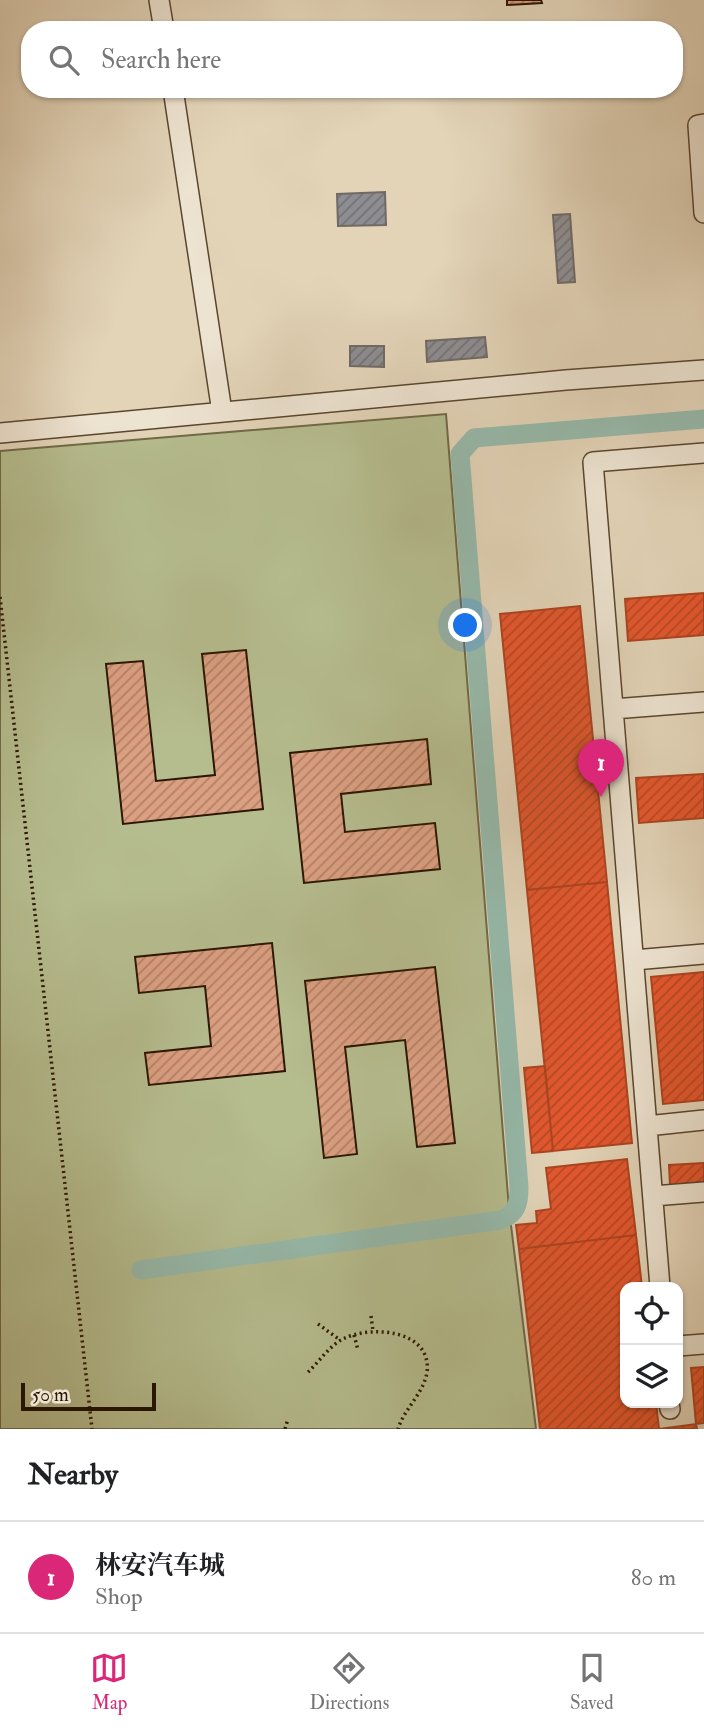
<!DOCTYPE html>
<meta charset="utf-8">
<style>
body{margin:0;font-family:"IM FELL Double Pica","Noto Serif SC",serif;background:#f6f6f6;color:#202124}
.controls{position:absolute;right:21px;bottom:21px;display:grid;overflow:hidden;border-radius:14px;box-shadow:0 2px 5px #0004}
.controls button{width:63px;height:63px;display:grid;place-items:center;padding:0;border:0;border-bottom:2px solid #e0e0e0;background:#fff;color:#202124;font:35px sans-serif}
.scale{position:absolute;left:21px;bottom:18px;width:135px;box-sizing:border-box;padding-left:7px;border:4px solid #2b1600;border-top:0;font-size:19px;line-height:24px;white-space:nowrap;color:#2b1600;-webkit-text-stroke:5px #ede3d1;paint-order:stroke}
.you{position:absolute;left:466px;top:626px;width:24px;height:24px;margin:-18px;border:5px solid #fff;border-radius:50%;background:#1a73e8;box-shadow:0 0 0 10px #1a73e833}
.badge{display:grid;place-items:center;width:46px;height:46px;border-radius:50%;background:#db2777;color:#fff;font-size:23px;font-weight:700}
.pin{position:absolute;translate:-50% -58px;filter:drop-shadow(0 2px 4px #0008)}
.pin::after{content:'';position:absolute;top:37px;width:24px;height:21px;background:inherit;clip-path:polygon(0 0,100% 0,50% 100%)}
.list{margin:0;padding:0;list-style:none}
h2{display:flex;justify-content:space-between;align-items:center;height:91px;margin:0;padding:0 28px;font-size:30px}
h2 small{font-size:23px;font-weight:400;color:#757577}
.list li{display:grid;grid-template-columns:46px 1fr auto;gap:21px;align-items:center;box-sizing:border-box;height:112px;padding:0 28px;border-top:2px solid #e0e0e0}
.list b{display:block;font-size:26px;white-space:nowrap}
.list p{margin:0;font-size:23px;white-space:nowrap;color:#757577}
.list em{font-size:23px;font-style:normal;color:#757577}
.icon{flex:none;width:38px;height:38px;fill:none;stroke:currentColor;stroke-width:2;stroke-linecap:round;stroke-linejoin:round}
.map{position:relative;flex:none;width:704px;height:1429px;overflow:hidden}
.search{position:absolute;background:#fff;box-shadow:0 2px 5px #0004;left:21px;right:21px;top:21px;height:77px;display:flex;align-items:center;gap:18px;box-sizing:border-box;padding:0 24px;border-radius:28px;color:#757577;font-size:26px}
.sheet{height:203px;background:#fff}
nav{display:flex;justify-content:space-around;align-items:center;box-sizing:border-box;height:98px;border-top:2px solid #e0e0e0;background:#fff;font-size:19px;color:#757577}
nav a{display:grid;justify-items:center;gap:4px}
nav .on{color:#db2777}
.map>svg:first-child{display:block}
</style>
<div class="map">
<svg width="704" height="1429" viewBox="0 0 704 1429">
<defs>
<pattern id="shops-hatch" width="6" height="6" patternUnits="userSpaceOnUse" patternTransform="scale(1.75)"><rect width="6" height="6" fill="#e4572e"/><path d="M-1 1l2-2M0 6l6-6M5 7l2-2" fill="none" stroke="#b94725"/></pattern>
<pattern id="industry-hatch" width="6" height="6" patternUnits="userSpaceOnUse" patternTransform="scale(1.75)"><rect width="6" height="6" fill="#8d8d92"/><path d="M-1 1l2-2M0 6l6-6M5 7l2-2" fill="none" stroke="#737275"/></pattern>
<pattern id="building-hatch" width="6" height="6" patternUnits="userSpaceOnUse" patternTransform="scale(1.75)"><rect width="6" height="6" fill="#db9f81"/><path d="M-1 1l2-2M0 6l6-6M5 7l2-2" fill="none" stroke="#b28167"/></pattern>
</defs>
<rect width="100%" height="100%" fill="#e3d4b8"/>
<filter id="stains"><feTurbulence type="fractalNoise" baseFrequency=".00286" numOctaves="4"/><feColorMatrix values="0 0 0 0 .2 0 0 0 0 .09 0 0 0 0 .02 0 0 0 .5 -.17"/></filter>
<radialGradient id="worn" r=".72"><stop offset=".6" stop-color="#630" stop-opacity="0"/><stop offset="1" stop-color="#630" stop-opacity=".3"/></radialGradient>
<path fill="#b5bc8e" stroke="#706947" stroke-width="2" d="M 446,414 L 509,1209 L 536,1429 L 0,1429 L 0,451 Z"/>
<path fill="url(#shops-hatch)" stroke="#ac4420" stroke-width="2" d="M 704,593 L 704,635 L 628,641 L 625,599 Z
M 580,606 L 607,882 L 527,890 L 500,614 Z
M 704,774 L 704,818 L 639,823 L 636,778 Z
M 607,882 L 632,1143 L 553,1151 L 527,890 Z
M 704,972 L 704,1100 L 663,1104 L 651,977 Z
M 545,1066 L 553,1151 L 532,1153 L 524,1068 Z
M 627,1159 L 636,1235 L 519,1249 L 516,1225 L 537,1223 L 536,1211 L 551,1209 L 546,1168 Z
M 704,1163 L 704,1182 L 670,1185 L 669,1165 Z
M 636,1235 L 642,1287 L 625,1287 L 625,1403 L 656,1403 L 659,1429 L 540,1429 L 519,1249 Z
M 704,1367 L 704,1423 L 696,1424 L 691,1368 Z
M 696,1424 L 697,1429 L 659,1429 Z"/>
<path fill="url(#industry-hatch)" stroke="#706966" stroke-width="2" d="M 385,192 L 386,225 L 338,226 L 337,194 Z
M 570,214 L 575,282 L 558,283 L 553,215 Z
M 485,337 L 487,357 L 427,362 L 426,341 Z
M 350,346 L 384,346 L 384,367 L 350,366 Z"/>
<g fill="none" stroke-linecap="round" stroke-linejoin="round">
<path stroke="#96b9aa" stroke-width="19" d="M 141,1270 L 501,1220 C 517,1213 519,1204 519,1187 L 460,454 L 474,438 L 704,419"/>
</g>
<path fill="url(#building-hatch)" stroke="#2b1600" stroke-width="2" d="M 507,0 L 541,0 L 542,3 L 507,5 Z
M 246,650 L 263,809 L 123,824 L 106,664 L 143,661 L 156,781 L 215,775 L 202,654 Z
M 427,739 L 431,784 L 341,794 L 345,832 L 435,823 L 440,869 L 304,883 L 290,753 Z
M 272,943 L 285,1071 L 149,1085 L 145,1053 L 211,1046 L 205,986 L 139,993 L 135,957 Z
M 435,967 L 455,1143 L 417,1147 L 405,1040 L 345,1047 L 357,1154 L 324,1158 L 305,981 Z"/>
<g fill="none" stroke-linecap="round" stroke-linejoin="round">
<g stroke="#59462e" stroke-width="22">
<path id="minor" d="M 159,0 L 164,30
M 173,89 L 222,412
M 704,124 L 698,125 L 704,213
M 0,433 L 566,380 L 704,370
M 613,709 L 704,702
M 634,960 L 704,954
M 647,1126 L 704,1120
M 653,1196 L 704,1192
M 660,1287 L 593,462 L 704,453
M 678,1346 L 704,1344
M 669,1403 L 670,1409"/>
</g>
<path stroke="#2b1600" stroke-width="3.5" stroke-dasharray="2 3.5" stroke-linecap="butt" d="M 0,597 L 92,1429
M 371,1316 L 373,1331
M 318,1324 L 340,1340
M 354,1335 L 358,1350
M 308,1372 C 320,1361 329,1346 343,1339 C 370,1325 432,1329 427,1372 C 424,1393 404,1409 398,1429
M 285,1429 L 288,1419"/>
<use href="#minor" stroke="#ede3d1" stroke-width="19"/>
</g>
<rect width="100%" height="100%" filter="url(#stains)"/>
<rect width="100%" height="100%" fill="url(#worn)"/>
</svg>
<div class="controls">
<button><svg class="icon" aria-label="locate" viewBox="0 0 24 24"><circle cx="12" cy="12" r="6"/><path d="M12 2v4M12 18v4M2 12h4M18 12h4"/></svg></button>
<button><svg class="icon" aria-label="layers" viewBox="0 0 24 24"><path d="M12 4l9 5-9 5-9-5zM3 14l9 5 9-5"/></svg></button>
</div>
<div class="scale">50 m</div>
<div class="you"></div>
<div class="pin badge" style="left:601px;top:797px">1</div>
<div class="search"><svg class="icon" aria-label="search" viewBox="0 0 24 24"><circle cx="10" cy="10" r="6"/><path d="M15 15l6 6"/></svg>Search here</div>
</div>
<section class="sheet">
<h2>Nearby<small></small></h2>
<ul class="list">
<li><span class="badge">1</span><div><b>林安汽车城</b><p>Shop</p></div><em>80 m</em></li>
</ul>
</section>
<nav>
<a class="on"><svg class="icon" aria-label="map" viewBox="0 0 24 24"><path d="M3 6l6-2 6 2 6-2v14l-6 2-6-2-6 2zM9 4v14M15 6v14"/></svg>Map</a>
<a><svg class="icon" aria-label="directions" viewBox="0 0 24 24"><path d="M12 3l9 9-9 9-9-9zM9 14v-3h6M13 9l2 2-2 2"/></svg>Directions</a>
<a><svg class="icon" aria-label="saved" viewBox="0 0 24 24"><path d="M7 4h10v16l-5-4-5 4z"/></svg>Saved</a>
</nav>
